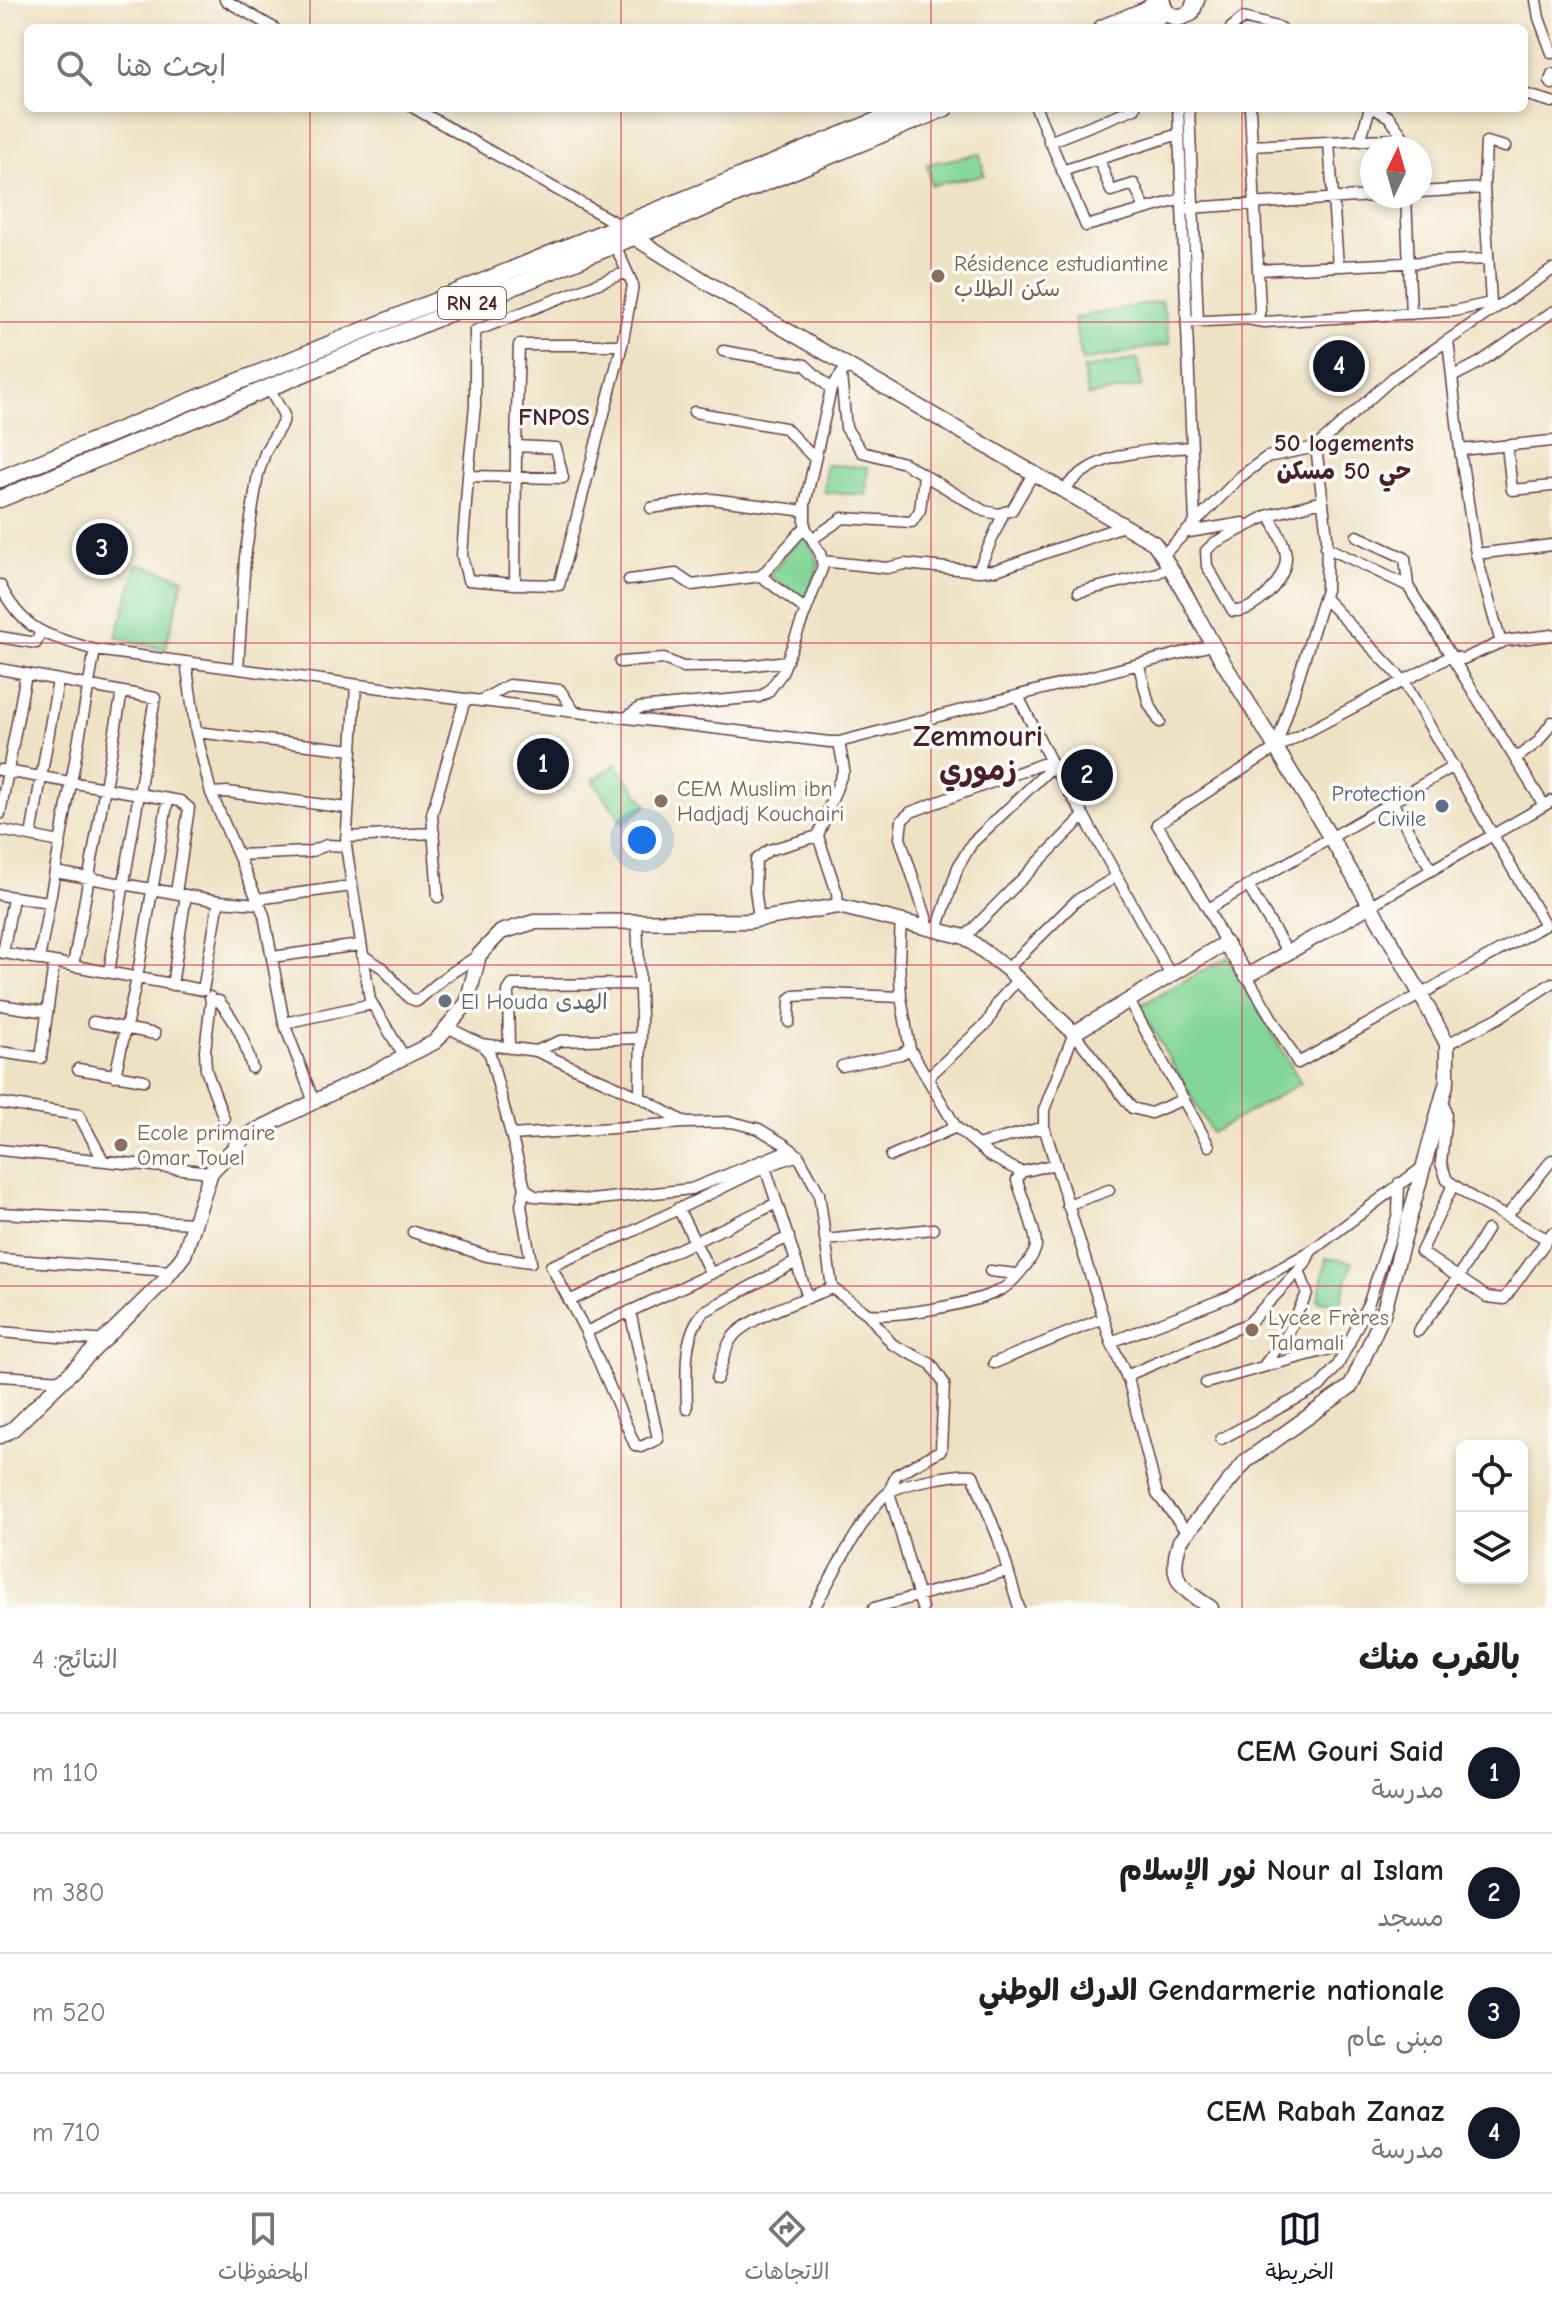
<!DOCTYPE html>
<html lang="ar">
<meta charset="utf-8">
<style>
body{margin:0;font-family:"Comic Neue","Playpen Sans Arabic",sans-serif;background:#f2f2f2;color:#202124;direction:rtl}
.controls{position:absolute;right:24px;bottom:24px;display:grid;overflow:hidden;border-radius:12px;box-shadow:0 4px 12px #0003}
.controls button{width:72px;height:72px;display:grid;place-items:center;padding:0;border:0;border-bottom:2px solid #e0e0e0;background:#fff;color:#202124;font:40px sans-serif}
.compass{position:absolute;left:1360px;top:136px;width:72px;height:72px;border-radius:50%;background:#fff;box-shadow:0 4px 12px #0003;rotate:5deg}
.you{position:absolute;left:642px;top:840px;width:28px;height:28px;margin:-20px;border:6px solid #fff;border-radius:50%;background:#1a73e8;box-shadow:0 0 0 12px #1a73e833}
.badge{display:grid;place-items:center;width:52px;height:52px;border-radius:50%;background:#111827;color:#fff;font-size:26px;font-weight:700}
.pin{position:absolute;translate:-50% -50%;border:4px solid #fff;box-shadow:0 2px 8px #0006}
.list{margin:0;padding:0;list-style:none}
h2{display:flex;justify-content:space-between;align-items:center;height:104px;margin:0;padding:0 32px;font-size:34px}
h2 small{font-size:26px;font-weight:400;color:#757577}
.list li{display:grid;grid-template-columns:52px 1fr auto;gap:24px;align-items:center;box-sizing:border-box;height:120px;padding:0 32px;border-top:2px solid #e0e0e0}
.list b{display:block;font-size:30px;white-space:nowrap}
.list p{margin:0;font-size:26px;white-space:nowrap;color:#757577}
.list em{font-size:26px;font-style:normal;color:#757577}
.icon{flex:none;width:44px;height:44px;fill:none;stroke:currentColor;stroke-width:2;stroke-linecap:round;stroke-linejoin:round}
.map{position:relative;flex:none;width:1552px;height:1608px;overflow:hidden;direction:ltr}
.search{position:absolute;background:#fff;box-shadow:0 4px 12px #0003;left:24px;right:24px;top:24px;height:88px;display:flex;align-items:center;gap:20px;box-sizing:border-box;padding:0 28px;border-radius:12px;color:#757577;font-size:30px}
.sheet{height:584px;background:#fff}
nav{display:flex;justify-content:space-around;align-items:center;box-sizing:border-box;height:112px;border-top:2px solid #e0e0e0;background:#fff;font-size:22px;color:#757577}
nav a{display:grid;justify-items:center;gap:4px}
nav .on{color:#111827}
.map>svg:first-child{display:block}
</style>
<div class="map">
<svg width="1552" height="1608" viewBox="0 0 1552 1608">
<rect width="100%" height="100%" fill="#fdfcf7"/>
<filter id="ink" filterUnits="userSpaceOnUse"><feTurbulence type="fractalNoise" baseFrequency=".0125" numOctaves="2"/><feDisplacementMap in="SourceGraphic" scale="16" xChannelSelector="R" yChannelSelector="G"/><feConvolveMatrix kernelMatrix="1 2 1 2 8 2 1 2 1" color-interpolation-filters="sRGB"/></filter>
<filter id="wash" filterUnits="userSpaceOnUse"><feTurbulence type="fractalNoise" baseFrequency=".006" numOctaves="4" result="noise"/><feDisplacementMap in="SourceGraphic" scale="32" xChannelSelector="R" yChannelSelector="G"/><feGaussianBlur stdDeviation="1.8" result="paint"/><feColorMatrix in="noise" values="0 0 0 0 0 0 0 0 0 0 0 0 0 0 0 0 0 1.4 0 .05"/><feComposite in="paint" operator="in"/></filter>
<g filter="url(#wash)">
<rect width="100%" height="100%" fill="#eee2c4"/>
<path fill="#83d698" stroke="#667a62" stroke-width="2" d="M 980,154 L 984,175 L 931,185 L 927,164 Z
M 1162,301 L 1170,344 L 1082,361 L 1074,318 Z
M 1137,359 L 1142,386 L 1088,396 L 1083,369 Z
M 826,465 L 868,467 L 866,495 L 824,492 Z
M 803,534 L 806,536 L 819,564 L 807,597 L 803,598 L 770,575 Z
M 138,564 L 184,578 L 165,650 L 116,637 Z
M 616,764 L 647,805 L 623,823 L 593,780 Z
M 1228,957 L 1301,1083 L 1212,1133 L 1139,1006 Z
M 1326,1258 L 1352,1262 L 1340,1304 L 1318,1301 Z"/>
</g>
<g filter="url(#ink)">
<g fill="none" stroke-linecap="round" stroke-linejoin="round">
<g stroke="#633c42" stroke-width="13">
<path id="minor" d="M 225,0 L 274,28
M 1536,0 L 1539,18 L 1552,53
M 1231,28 L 1243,18 L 1281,28
M 1552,74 L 1550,81 L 1552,84
M 1524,94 L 1552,102
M 414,108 L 621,226
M 1036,108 L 1086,226 L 1182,199
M 1189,108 L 1198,321
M 1250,108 L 1260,310 L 1257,321
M 1373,108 L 1389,117 L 1404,138
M 1360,141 L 1370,108
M 1049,142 L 1135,108
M 1329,143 L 1338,266
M 1252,146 L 1404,138 L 1405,148
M 1099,159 L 1179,134
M 1062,171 L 1099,159 L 1111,191 L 1134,184 L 1145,209
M 1420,192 L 1484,188
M 1406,196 L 1411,314
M 1188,208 L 1372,196
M 615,245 L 633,285 L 622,345 L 519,345 L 516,446 L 556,448 L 563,478 L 468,476 L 475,406 L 475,331 L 627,272
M 1258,270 L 1488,259
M 1186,322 L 1247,319 L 1264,322 L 1454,311 L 1491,303 L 1484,188 L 1486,142 L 1505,147
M 1448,340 L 1460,450 L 1476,554 L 1501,643
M 723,351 L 805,365 L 831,389
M 841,375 L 846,428 L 862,452 L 904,463 L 984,511 L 999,514 L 1012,510 L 1033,474
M 1452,377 L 1479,363 L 1552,312
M 694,412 L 785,428 L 814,458
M 1507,445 L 1512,490 L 1552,486
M 516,446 L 515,584 L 559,585 L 622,345
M 1460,450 L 1552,441
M 468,476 L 462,556 L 468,580 L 515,584
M 1063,491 C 1094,451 1145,451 1191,447
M 651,508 L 711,499 L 805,511
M 1269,515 C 1275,527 1285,543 1286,556 C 1287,579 1256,613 1233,611 L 1207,566 L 1206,551 L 1214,543 Z
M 1266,516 L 1322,501
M 1195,523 L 1240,477 L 1267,457 L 1316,447 L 1395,376 L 1552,270
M 1189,532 L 1243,523
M 1357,536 L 1405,558 L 1408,586
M 812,539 L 843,518 L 912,522 L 920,510 L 924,475
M 1326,547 L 1408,586 L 1451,656 L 1463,659 L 1504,641 L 1552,635
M 1476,554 L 1552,545
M 1163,555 L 1195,523 L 1178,108
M 822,561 L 887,568 L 905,564 L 978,571 L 1004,512
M 978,571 L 996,570 L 1123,526
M 761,576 L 806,610
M 629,580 L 676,574 L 692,585 L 761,576 L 805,527
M 0,585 C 24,633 48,635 95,650 L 465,699 L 830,742 L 839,742 L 1212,645
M 1079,592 L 1157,573 L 1170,566
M 0,637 L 36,643 L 40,633
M 186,662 L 196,732
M 620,662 L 664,659 L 683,667 L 746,666 L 787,661
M 1139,666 L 1149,704 L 1160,722
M 0,669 L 155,698 L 109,972
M 238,669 L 245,557 L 258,474 L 266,450 L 283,422 L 284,415 L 268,387
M 356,685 L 346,846 L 370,1000 L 405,1058
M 1018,696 L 1053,766 L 1084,816 L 1170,974
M 480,701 L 509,685 L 560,690 L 574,711
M 627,717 L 639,708 L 759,697 L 768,692 L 782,673 L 823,566 L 820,553 L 805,527 L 805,504 L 831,389 L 847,366
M 1276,748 L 1451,656 L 1544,805
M 1515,759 L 1538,742 L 1552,722
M 0,770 L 180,801 L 189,808 L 176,893
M 211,793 L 227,792 L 347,808
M 1392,802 L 1431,869
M 0,814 L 26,674
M 0,830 L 60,842
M 31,836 L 58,680
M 346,837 L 434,833
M 238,855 L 309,852 L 327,845 L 346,846
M 1248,886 L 1288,953
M 0,895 L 49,902
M 438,897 L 432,814 L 465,699
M 257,899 L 351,886
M 219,901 L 259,904
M 838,906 L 837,893 L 818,836 L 844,769 L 839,742
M 1369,906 L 1552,801
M 1208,909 L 1454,766
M 759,919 L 755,889 L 756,860 L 769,850 L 818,836
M 901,920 L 899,959 L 901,997 L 910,1049 L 956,1127 L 990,1156 L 1021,1172 L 1056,1164
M 637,921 L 641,1016 L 640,1097
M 926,927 L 926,917 L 900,838 L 902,820 L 911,812 L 1050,761
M 937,930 L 958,867 L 972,843 L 1053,766
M 965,937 L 1084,816
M 1225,943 L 1208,909 L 1157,824 L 1276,748 L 1326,590 L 1327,536 L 1316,447
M 0,952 L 203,990 L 219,901 L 55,872
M 3,953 L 13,898
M 362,955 L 383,968 L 409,998 L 417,1001 L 445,977 L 479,955
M 272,957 L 360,945
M 39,960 L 95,650
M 73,966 L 122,692
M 1007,969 L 1077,900 L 1116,877
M 1247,976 L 1298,1063 L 1545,925 L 1403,680 L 1325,599
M 172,985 L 186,895
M 210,997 L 211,1001 L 219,1001 C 238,1024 244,1039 252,1068
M 1128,999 L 1209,1146
M 211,1001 L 205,1050 L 206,1070 L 224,1119
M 0,1005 L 47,1012
M 93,1022 L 155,1034
M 789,1022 L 790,999 L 794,996 L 827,994 L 901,997
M 284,1023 L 372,1004
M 447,1027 L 481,1044 L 536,1051 L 640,1097 L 686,1123 L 732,1122 L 759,1129 L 784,1144 L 798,1155 L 819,1193 L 832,1288 L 868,1314 L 892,1344 L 931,1364 L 944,1383 L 941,1450 L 896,1475 L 889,1492 L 922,1608
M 481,1044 L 490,1054 L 525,1188 L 534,1196 L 591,1200 L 691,1189 L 791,1149
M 1447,1044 L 1498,1018 L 1552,983
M 509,1048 L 508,991 L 512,985 L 640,984
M 536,1051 L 560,1041 L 641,1038
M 0,1052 L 41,1058 L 54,963
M 842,1066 L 901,1054 L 910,1049
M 78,1069 L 144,1080
M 115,1076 L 137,978 L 168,799
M 928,1077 L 988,1022 L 998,1002 L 1018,979
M 1184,1099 L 1151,1113 L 1132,1108 L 1074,1033 L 1044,1110 L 1044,1127 L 1111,1342 L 1129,1382 L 1157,1494 L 1186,1531
M 1443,1100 L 1446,1114 L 1441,1163 L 1447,1180 L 1479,1202 L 1547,1239
M 314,1102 L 284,1023 L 264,915 L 211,793 L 196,732 L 352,750
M 0,1103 L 79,1115 L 103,1160
M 512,1135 L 684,1123
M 977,1145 L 1044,1127
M 0,1150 L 211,1172
M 891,1156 L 956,1127
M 765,1167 L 808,1298
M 1453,1185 L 1421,1252 L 1487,1297 L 1504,1299 L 1552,1233
M 1067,1205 L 1109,1190
M 678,1208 L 711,1274
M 0,1213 L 194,1223
M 1506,1217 L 1552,1160
M 413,1232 L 487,1256 L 531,1262 L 521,1205 L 525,1188
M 825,1240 L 933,1229
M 0,1259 L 171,1271
M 990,1271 L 1016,1274
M 569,1301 L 777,1203
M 630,1311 L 658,1439 L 641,1447 L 635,1445 L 586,1332 L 551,1266 L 627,1234 L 765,1167 L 798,1155
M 868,1314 C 898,1317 976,1304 1002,1289 C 1012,1284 1035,1257 1036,1246 C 1037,1233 1021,1195 1017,1180 L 1021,1172
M 1418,1331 L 1458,1278 L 1487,1230
M 0,1332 L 106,1341
M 586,1332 L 789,1237
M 1111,1342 L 1231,1296 L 1311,1251 L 1423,1167
M 994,1363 L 1104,1318
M 1263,1367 L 1349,1344
M 0,1376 L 64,1380
M 1126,1376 L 1249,1323 L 1305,1264 L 1310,1253
M 717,1379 C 722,1366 724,1349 732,1338 C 746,1318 807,1298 832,1288
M 1206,1383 L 1263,1367 L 1289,1332 L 1307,1293 L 1299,1270
M 687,1409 C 687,1378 681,1334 705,1311 L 796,1262
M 1221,1439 L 1320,1386 L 1338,1365 L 1369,1302 L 1398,1214 L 1399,1183
M 814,1608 C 829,1582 867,1508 888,1493 C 902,1483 956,1473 973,1475 L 999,1540 L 1019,1608
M 874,1608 L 1007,1571"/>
</g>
<g stroke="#633c42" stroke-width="17">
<path id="major" d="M 627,233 L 750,309 L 1154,543 C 1183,583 1202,629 1228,670 C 1304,793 1380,916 1447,1044 L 1447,1081 L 1383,1314 L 1351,1386 L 1246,1461 L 1180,1541 C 1167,1580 1181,1588 1211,1608
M 0,1436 L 13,1429 L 163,1282 L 184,1255 L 211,1172 L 247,1135 L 435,1042 L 467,1003 L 479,955 L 501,932 L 534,922 L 749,921 L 838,906 L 965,937 L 1007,969 L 1074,1033 L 1225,943 L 1247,976 L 1369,906"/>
</g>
<g stroke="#633c42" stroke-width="19">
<path id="highway" d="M 1161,0 L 1166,13 L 1178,18 L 1191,13 L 1196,0
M 1102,28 L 1146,10 L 1161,0
M 1134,28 L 1166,13
M 0,479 L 908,108
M 0,499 L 945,108"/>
</g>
<use href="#minor" stroke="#fff" stroke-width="10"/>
<use href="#major" stroke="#fff" stroke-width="14"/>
<use href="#highway" stroke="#fff" stroke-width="16"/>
</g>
</g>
<path fill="none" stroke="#d1495b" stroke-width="2" stroke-opacity="0.55" d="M 310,0 L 310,28M 621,0 L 621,28M 931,0 L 931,28M 1242,0 L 1242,28M 310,108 L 310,1608M 621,108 L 621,1608M 931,108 L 931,1608M 1242,108 L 1242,1608M 0,322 L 1552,322M 0,643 L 1552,643M 0,965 L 1552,965M 0,1286 L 1552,1286"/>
<g fill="#8d6e63" stroke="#fdfcf7" stroke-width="3">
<circle cx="938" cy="276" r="8"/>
<circle cx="661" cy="801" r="8"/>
<circle cx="121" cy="1145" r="8"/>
<circle cx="1252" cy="1330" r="8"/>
</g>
<circle fill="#5c6f8a" stroke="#fdfcf7" stroke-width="3" cx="1442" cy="806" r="8"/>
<circle fill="#6b7280" stroke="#fdfcf7" stroke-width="3" cx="445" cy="1001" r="8"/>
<g text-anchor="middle" stroke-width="7" stroke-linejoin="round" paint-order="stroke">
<rect fill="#fdfcf7" stroke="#806168" stroke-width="2" x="438" y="287" width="68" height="32" rx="6"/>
<g font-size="20" font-weight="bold" fill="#4a1f2b">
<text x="472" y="310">RN 24</text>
</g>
<g font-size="22" fill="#785e54" stroke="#fdfcf7" text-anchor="start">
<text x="954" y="271">Résidence estudiantine<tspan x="954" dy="25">سكن الطلاب</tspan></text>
<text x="677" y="796">CEM Muslim ibn<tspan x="677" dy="25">Hadjadj Kouchairi</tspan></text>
<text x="137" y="1140">Ecole primaire<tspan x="137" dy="25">Omar Touel</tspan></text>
<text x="1268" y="1325">Lycée Frères<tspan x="1268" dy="25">Talamali</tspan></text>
</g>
<g font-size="22" fill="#4e5e75" stroke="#fdfcf7" text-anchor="end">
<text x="1426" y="801">Protection<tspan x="1426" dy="25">Civile</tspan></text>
</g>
<g font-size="22" fill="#5b616d" stroke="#fdfcf7" text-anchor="start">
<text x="461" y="1009">El Houda الهدى</text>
</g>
<g font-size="24" font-weight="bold" fill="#4a1f2b" stroke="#fdfcf7">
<text x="554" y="425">FNPOS</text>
<text x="1344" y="451">50 logements<tspan x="1344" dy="28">حي 50 مسكن</tspan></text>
</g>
<g font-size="30" font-weight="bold" fill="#4a1f2b" stroke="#fdfcf7">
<text x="978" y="746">Zemmouri<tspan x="978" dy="34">زموري</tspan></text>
</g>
</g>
</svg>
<div class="controls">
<button><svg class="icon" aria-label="locate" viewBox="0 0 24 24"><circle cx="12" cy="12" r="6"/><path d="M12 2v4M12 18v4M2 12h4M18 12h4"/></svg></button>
<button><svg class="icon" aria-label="layers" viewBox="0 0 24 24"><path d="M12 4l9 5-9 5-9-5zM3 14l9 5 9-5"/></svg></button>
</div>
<svg class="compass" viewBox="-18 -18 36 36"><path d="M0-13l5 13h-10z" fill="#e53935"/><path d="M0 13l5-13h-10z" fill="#757577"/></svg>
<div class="you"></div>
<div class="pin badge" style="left:543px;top:764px">1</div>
<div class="pin badge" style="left:1087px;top:775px">2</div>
<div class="pin badge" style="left:102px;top:549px">3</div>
<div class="pin badge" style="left:1339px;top:366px">4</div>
<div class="search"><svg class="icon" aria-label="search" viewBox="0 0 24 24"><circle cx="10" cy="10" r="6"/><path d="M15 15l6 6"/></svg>ابحث هنا</div>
</div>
<section class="sheet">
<h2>بالقرب منك<small>النتائج: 4</small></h2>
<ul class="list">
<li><span class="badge">1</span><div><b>CEM Gouri Said</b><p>مدرسة</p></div><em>110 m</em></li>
<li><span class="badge">2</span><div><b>Nour al Islam نور الإسلام</b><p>مسجد</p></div><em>380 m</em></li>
<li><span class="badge">3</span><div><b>Gendarmerie nationale الدرك الوطني</b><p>مبنى عام</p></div><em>520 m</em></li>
<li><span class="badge">4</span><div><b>CEM Rabah Zanaz</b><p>مدرسة</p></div><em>710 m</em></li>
</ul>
</section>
<nav>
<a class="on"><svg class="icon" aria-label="map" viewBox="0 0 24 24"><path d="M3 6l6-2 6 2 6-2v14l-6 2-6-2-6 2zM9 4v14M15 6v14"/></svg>الخريطة</a>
<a><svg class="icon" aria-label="directions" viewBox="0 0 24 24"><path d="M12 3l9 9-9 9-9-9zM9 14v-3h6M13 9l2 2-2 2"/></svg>الاتجاهات</a>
<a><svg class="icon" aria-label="saved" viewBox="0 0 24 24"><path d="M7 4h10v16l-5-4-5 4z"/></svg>المحفوظات</a>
</nav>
